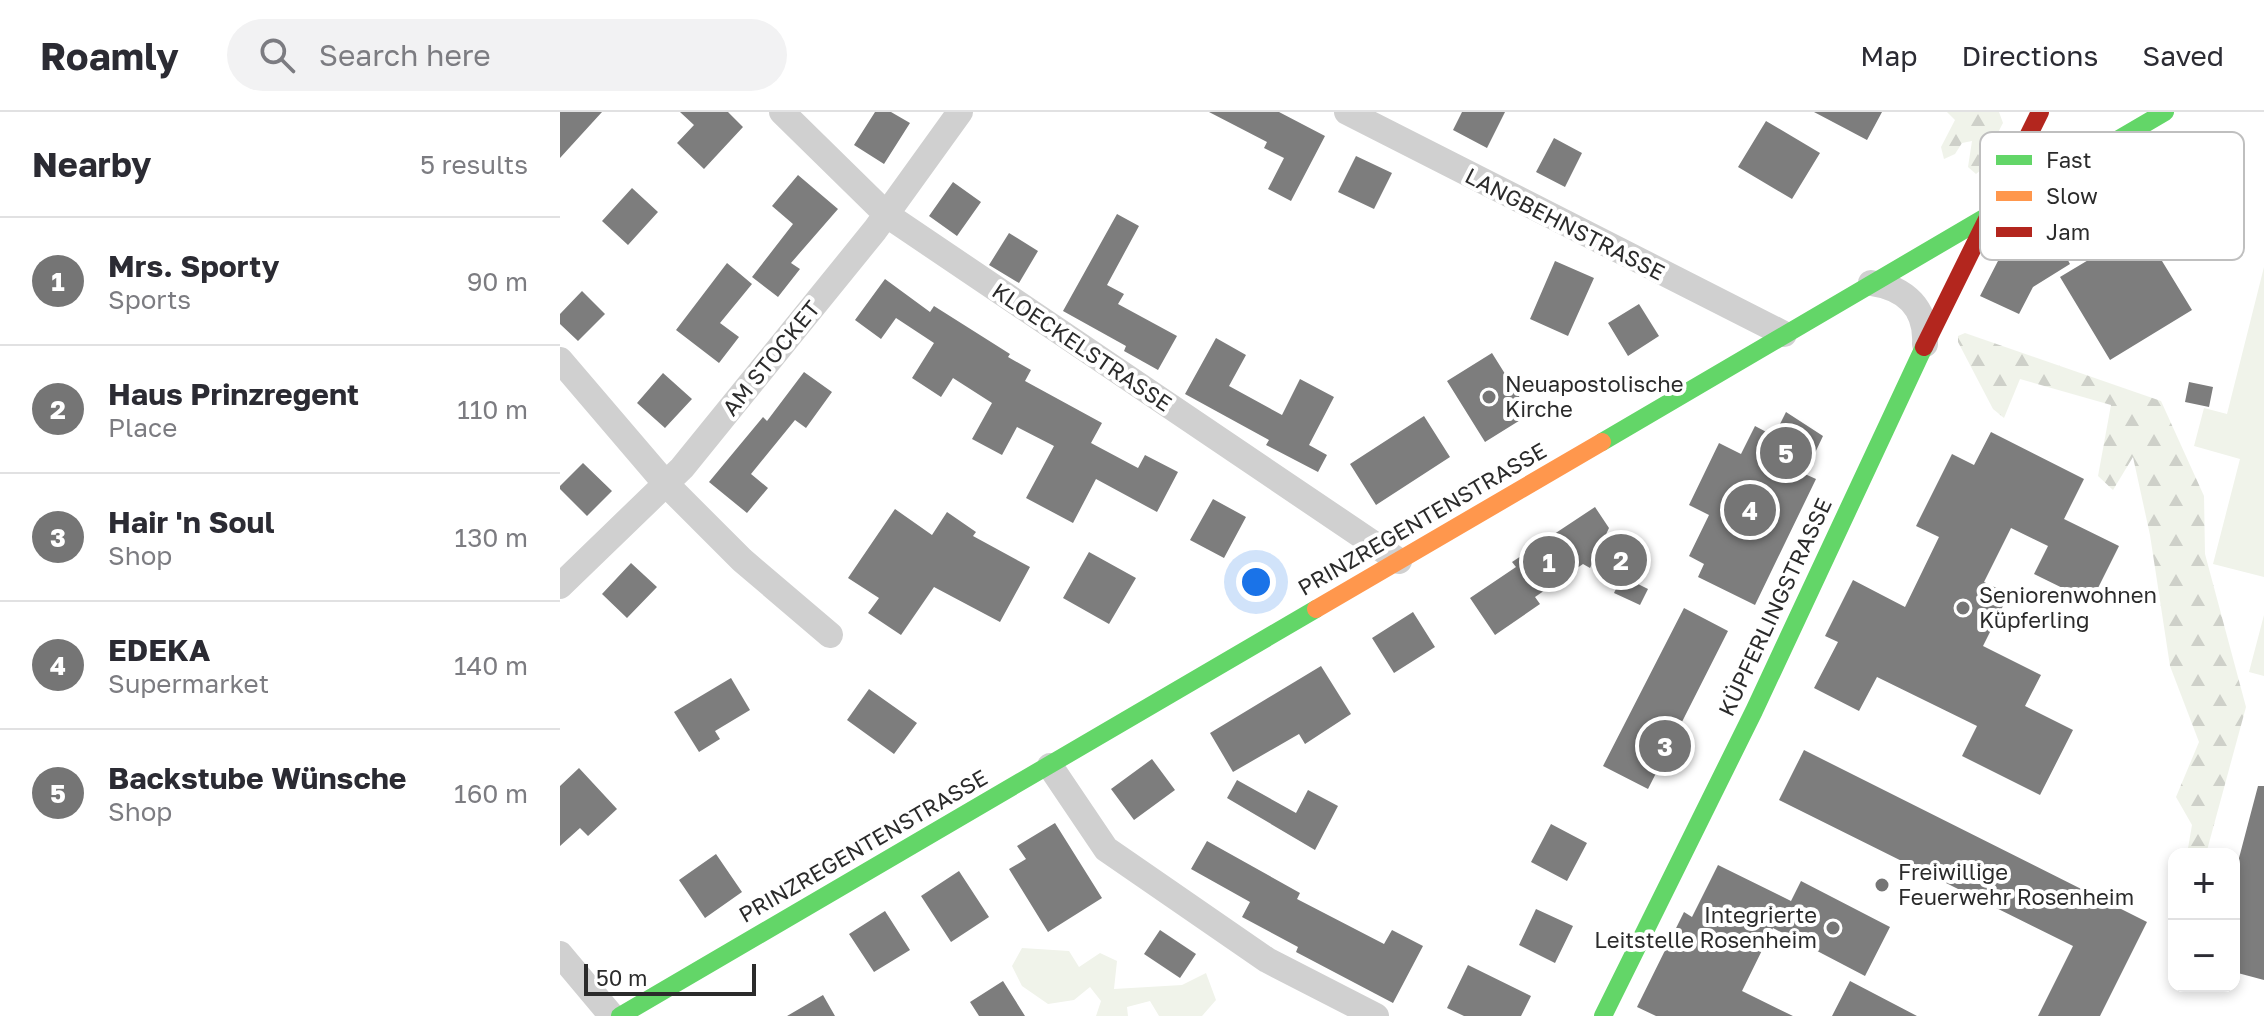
<!DOCTYPE html>
<meta charset="utf-8">
<style>
body{margin:0;font-family:"Golos Text",sans-serif;background:#f2f2f3;color:#2b2b33}
.controls{position:absolute;right:24px;bottom:24px;display:grid;overflow:hidden;border-radius:16px;box-shadow:0 4px 12px #0003}
.controls button{width:72px;height:72px;display:grid;place-items:center;padding:0;border:0;border-bottom:2px solid #e1e1e2;background:#fff;color:#2b2b33;font:40px sans-serif}
.scale{position:absolute;left:24px;bottom:20px;width:172px;box-sizing:border-box;padding-left:8px;border:4px solid #2b2b2b;border-top:0;font-size:22px;line-height:28px;white-space:nowrap;color:#2b2b2b;-webkit-text-stroke:6px #fff;paint-order:stroke}
.you{position:absolute;left:696px;top:470px;width:28px;height:28px;margin:-20px;border:6px solid #fff;border-radius:50%;background:#1a73e8;box-shadow:0 0 0 12px #1a73e833}
.badge{display:grid;place-items:center;width:52px;height:52px;border-radius:50%;background:#757575;color:#fff;font-size:26px;font-weight:700}
.pin{position:absolute;translate:-50% -50%;border:4px solid #fff;box-shadow:0 2px 8px #0006}
.list{margin:0;padding:0;list-style:none}
h2{display:flex;justify-content:space-between;align-items:center;height:104px;margin:0;padding:0 32px;font-size:34px}
h2 small{font-size:26px;font-weight:400;color:#7c7c81}
.list li{display:grid;grid-template-columns:52px 1fr auto;gap:24px;align-items:center;box-sizing:border-box;height:128px;padding:0 32px;border-top:2px solid #e1e1e2}
.list b{display:block;font-size:30px;white-space:nowrap}
.list p{margin:0;font-size:26px;white-space:nowrap;color:#7c7c81}
.list em{font-size:26px;font-style:normal;color:#7c7c81}
.icon{flex:none;width:44px;height:44px;fill:none;stroke:currentColor;stroke-width:2;stroke-linecap:round;stroke-linejoin:round}
.map{position:relative;flex:none;width:1704px;height:904px;overflow:hidden}
header{display:flex;align-items:center;gap:48px;box-sizing:border-box;height:112px;padding:0 40px;background:#fff;border-bottom:2px solid #e1e1e2}
header strong{font-size:38px}
nav{display:flex;gap:44px;margin-inline-start:auto;font-size:28px}
.search{width:560px;height:72px;background:#f2f2f3;display:flex;align-items:center;gap:20px;box-sizing:border-box;padding:0 28px;border-radius:44px;color:#7c7c81;font-size:30px}
main{display:flex}
aside{flex:1;background:#fff}
.map>svg:first-child{display:block}
</style>
<header>
<strong>Roamly</strong>
<div class="search"><svg class="icon" aria-label="search" viewBox="0 0 24 24"><circle cx="10" cy="10" r="6"/><path d="M15 15l6 6"/></svg>Search here</div>
<nav><a>Map</a><a>Directions</a><a>Saved</a></nav>
</header>
<main>
<aside>
<h2>Nearby<small>5 results</small></h2>
<ul class="list">
<li><span class="badge">1</span><div><b>Mrs. Sporty</b><p>Sports</p></div><em>90 m</em></li>
<li><span class="badge">2</span><div><b>Haus Prinzregent</b><p>Place</p></div><em>110 m</em></li>
<li><span class="badge">3</span><div><b>Hair 'n Soul</b><p>Shop</p></div><em>130 m</em></li>
<li><span class="badge">4</span><div><b>EDEKA</b><p>Supermarket</p></div><em>140 m</em></li>
<li><span class="badge">5</span><div><b>Backstube Wünsche</b><p>Shop</p></div><em>160 m</em></li>
</ul>
</aside>
<div class="map">
<svg width="1704" height="904" viewBox="0 0 1704 904">
<defs>
<pattern id="forest-firs" width="22" height="20" patternUnits="userSpaceOnUse" patternTransform="scale(2)"><rect width="22" height="20" fill="#f0f3ea"/><path d="M5 1l3.5 6h-7zM16 11l3.5 6h-7z" fill="#ced0c9"/></pattern>
</defs>
<rect width="100%" height="100%" fill="#fff"/>
<path fill="#f0f3ea" d="M 1704,155 L 1704,465 L 1653,452 L 1680,347 L 1634,334 L 1644,296 L 1667,302 Z
M 1704,503 L 1704,564 L 1689,560 Z
M 462,836 L 509,839 L 519,855 L 540,841 L 557,849 L 554,877 L 622,873 L 646,861 L 656,888 L 642,904 L 599,904 L 590,889 L 567,895 L 568,904 L 536,904 L 541,889 L 530,875 L 514,888 L 488,892 L 462,874 L 452,854 Z"/>
<path fill="url(#forest-firs)" d="M 1387,0 L 1439,0 L 1443,11 C 1433,28 1432,50 1416,62 L 1408,55 L 1412,29 L 1402,31 L 1395,42 L 1384,47 L 1381,35 L 1395,8 Z
M 1405,221 L 1601,289 L 1644,384 L 1645,442 L 1686,595 L 1646,742 L 1627,742 L 1632,713 L 1616,685 L 1639,630 L 1610,554 L 1590,423 L 1573,345 L 1553,378 L 1538,364 L 1551,293 L 1460,267 L 1444,306 L 1433,297 L 1398,230 L 1398,224 Z"/>
<path fill="#7d7d7d" d="M 0,0 L 42,0 L 0,46 Z
M 120,0 L 168,0 L 183,15 L 144,57 L 117,31 L 134,13 Z
M 315,0 L 331,0 L 350,11 L 324,52 L 294,33 Z
M 649,0 L 719,0 L 765,24 L 731,89 L 708,77 L 724,46 L 704,36 L 707,30 Z
M 902,0 L 945,0 L 927,36 L 893,18 Z
M 1254,0 L 1322,0 L 1307,28 Z
M 1206,9 L 1260,41 L 1232,87 L 1178,55 Z
M 994,26 L 1022,41 L 1005,75 L 976,60 Z
M 796,44 L 832,61 L 814,97 L 778,80 Z
M 1642,48 L 1676,104 L 1602,149 L 1632,198 L 1550,248 L 1500,165 L 1570,123 L 1556,100 Z
M 238,63 L 278,97 L 231,151 L 240,157 L 218,185 L 192,165 L 233,112 L 212,94 Z
M 393,70 L 421,90 L 397,124 L 369,104 Z
M 72,76 L 98,100 L 68,133 L 42,109 Z
M 557,102 L 579,114 L 547,173 L 564,182 L 558,192 L 617,224 L 598,258 L 564,239 L 566,234 L 503,199 Z
M 1490,115 L 1510,152 L 1473,175 L 1459,202 L 1420,184 L 1440,145 Z
M 449,121 L 478,139 L 459,171 L 429,153 Z
M 995,149 L 1034,166 L 1008,224 L 970,207 Z
M 167,151 L 192,172 L 160,211 L 179,225 L 159,251 L 116,218 Z
M 325,167 L 370,200 L 374,194 L 450,242 L 448,245 L 471,258 L 465,269 L 542,311 L 531,331 L 578,356 L 585,343 L 618,360 L 597,400 L 536,367 L 513,411 L 466,386 L 494,334 L 457,315 L 442,343 L 412,327 L 432,291 L 393,266 L 381,285 L 352,266 L 374,231 L 336,206 L 321,227 L 295,208 Z
M 22,179 L 45,202 L 18,229 L 0,212 L 0,202 Z
M 1079,192 L 1099,224 L 1068,244 L 1048,211 Z
M 656,226 L 686,243 L 669,274 L 722,303 L 740,267 L 774,285 L 749,333 L 767,343 L 758,360 L 706,333 L 709,328 L 625,282 Z
M 932,241 L 970,302 L 925,330 L 887,269 Z
M 244,260 L 272,280 L 246,316 L 235,308 L 191,362 L 208,376 L 187,401 L 149,370 L 203,305 L 207,309 Z
M 103,261 L 132,287 L 105,316 L 77,291 Z
M 1629,270 L 1653,275 L 1649,295 L 1625,290 Z
M 1226,300 L 1263,324 L 1245,362 L 1256,367 L 1195,493 L 1138,465 L 1144,452 L 1129,444 L 1149,403 L 1129,393 L 1159,331 L 1181,342 L 1195,314 L 1214,324 Z
M 864,304 L 890,345 L 816,393 L 790,352 Z
M 1431,320 L 1524,367 L 1504,407 L 1559,434 L 1531,490 L 1474,462 L 1488,434 L 1451,416 L 1424,470 L 1449,482 L 1423,534 L 1481,563 L 1465,594 L 1513,618 L 1480,683 L 1402,644 L 1417,614 L 1317,565 L 1299,599 L 1254,576 L 1278,530 L 1265,524 L 1293,468 L 1345,495 L 1379,425 L 1356,414 L 1392,342 L 1414,353 Z
M 23,351 L 52,379 L 27,404 L 0,377 L 0,374 Z
M 653,387 L 686,405 L 664,446 L 630,428 Z
M 1035,395 L 1049,416 L 1030,456 L 1023,452 L 975,485 L 980,492 L 935,523 L 910,486 L 956,455 L 952,450 Z
M 335,397 L 372,423 L 387,400 L 416,420 L 413,424 L 470,455 L 440,510 L 374,475 L 341,523 L 308,501 L 319,486 L 288,466 Z
M 529,440 L 576,466 L 549,512 L 503,486 Z
M 71,451 L 97,475 L 67,506 L 42,482 Z
M 1062,464 L 1088,477 L 1080,493 L 1054,481 Z
M 1124,496 L 1168,519 L 1088,677 L 1043,654 Z
M 853,500 L 875,535 L 834,561 L 812,526 Z
M 761,554 L 791,602 L 745,632 L 739,622 L 673,660 L 650,621 Z
M 171,566 L 190,598 L 155,619 L 160,627 L 139,640 L 114,600 Z
M 309,577 L 357,611 L 334,642 L 287,608 Z
M 1244,638 L 1587,810 L 1540,904 L 1478,904 L 1513,834 L 1219,688 Z
M 592,647 L 615,678 L 574,708 L 551,677 Z
M 19,656 L 57,697 L 28,724 L 20,716 L 0,734 L 0,674 Z
M 677,668 L 736,701 L 748,678 L 778,694 L 755,738 L 667,686 Z
M 1698,674 L 1704,674 L 1704,868 L 1674,860 L 1674,765 Z
M 495,711 L 542,786 L 488,820 L 449,757 L 466,747 L 457,734 Z
M 991,712 L 1027,731 L 1007,769 L 971,750 Z
M 647,729 L 740,781 L 737,787 L 824,832 L 832,818 L 863,834 L 833,891 L 736,840 L 738,835 L 682,805 L 690,790 L 631,757 Z
M 156,742 L 182,780 L 145,806 L 119,768 Z
M 1158,753 L 1231,789 L 1241,769 L 1330,815 L 1305,864 L 1213,816 L 1182,879 L 1233,904 L 1096,904 L 1077,895 L 1124,800 L 1132,805 Z
M 399,759 L 429,805 L 391,830 L 361,784 Z
M 976,797 L 1013,814 L 995,851 L 959,833 Z
M 325,799 L 350,838 L 314,860 L 289,822 Z
M 600,818 L 636,842 L 620,866 L 584,842 Z
M 908,853 L 971,884 L 961,904 L 904,904 L 887,896 Z
M 443,869 L 465,904 L 419,904 L 410,890 Z
M 1290,869 L 1357,904 L 1272,904 Z
M 263,883 L 275,904 L 227,904 Z"/>
<g fill="none" stroke-linecap="round" stroke-linejoin="round">
<path stroke="#d0d0d0" stroke-width="26" d="M 222,0 L 327,103 L 839,449
M 787,0 L 1224,222
M 1311,171 C 1346,176 1367,197 1365,232
M 0,248 L 106,372 L 182,448 L 270,523
M 0,474 L 122,356 L 315,118 L 400,0
M 490,654 L 546,737 L 707,848 L 816,904
M 0,842 L 52,904"/>
<path stroke="#63d668" stroke-width="18" d="M 1042,330 L 1605,0
M 60,904 L 756,497
M 1043,904 L 1194,599 L 1364,235"/>
<path stroke="#ff974d" stroke-width="18" d="M 756,497 L 1042,330"/>
<path stroke="#b3261e" stroke-width="18" d="M 1364,235 L 1480,0"/>
</g>
<g fill="#757575" stroke="#fff" stroke-width="3">
<circle cx="929" cy="285" r="8"/>
<circle cx="1403" cy="496" r="8"/>
<circle cx="1322" cy="773" r="8"/>
<circle cx="1273" cy="816" r="8"/>
</g>
<g text-anchor="middle" stroke-width="8" stroke-linejoin="round" paint-order="stroke">
<g font-size="22" fill="#2b2b2b" stroke="#fff">
<text transform="translate(1005 112) rotate(27)" y="8">LANGBEHNSTRASSE</text>
<text transform="translate(522 235) rotate(34)" y="8">KLOECKELSTRASSE</text>
<text transform="translate(211 246) rotate(-51)" y="8">AM STOCKET</text>
<text transform="translate(862 407) rotate(-30)" y="8">PRINZREGENTENSTRASSE</text>
<text transform="translate(1215 495) rotate(-65)" y="8">KÜPFERLINGSTRASSE</text>
<text transform="translate(303 734) rotate(-30)" y="8">PRINZREGENTENSTRASSE</text>
</g>
<g font-size="22" fill="#2b2b2b" stroke="#fff" text-anchor="start">
<text x="945" y="280">Neuapostolische<tspan x="945" dy="25">Kirche</tspan></text>
<text x="1419" y="491">Seniorenwohnen<tspan x="1419" dy="25">Küpferling</tspan></text>
<text x="1338" y="768">Freiwillige<tspan x="1338" dy="25">Feuerwehr Rosenheim</tspan></text>
<text x="1257" y="811" text-anchor="end">Integrierte<tspan x="1257" dy="25">Leitstelle Rosenheim</tspan></text>
</g>
</g>
<rect x="1420" y="20" width="264" height="128" rx="12" fill="#fff" stroke="#bfbfbf" stroke-width="2"/>
<rect x="1436" y="43" width="36" height="10" fill="#63d668"/>
<rect x="1436" y="79" width="36" height="10" fill="#ff974d"/>
<rect x="1436" y="115" width="36" height="10" fill="#b3261e"/>
<g font-size="22" fill="#2b2b2b">
<text x="1486" y="56">Fast</text>
<text x="1486" y="92">Slow</text>
<text x="1486" y="128">Jam</text>
</g>
</svg>
<div class="controls">
<button>+</button>
<button>−</button>
</div>
<div class="scale">50 m</div>
<div class="you"></div>
<div class="pin badge" style="left:989px;top:450px">1</div>
<div class="pin badge" style="left:1061px;top:448px">2</div>
<div class="pin badge" style="left:1105px;top:634px">3</div>
<div class="pin badge" style="left:1190px;top:398px">4</div>
<div class="pin badge" style="left:1226px;top:341px">5</div>
</div>
</main>
